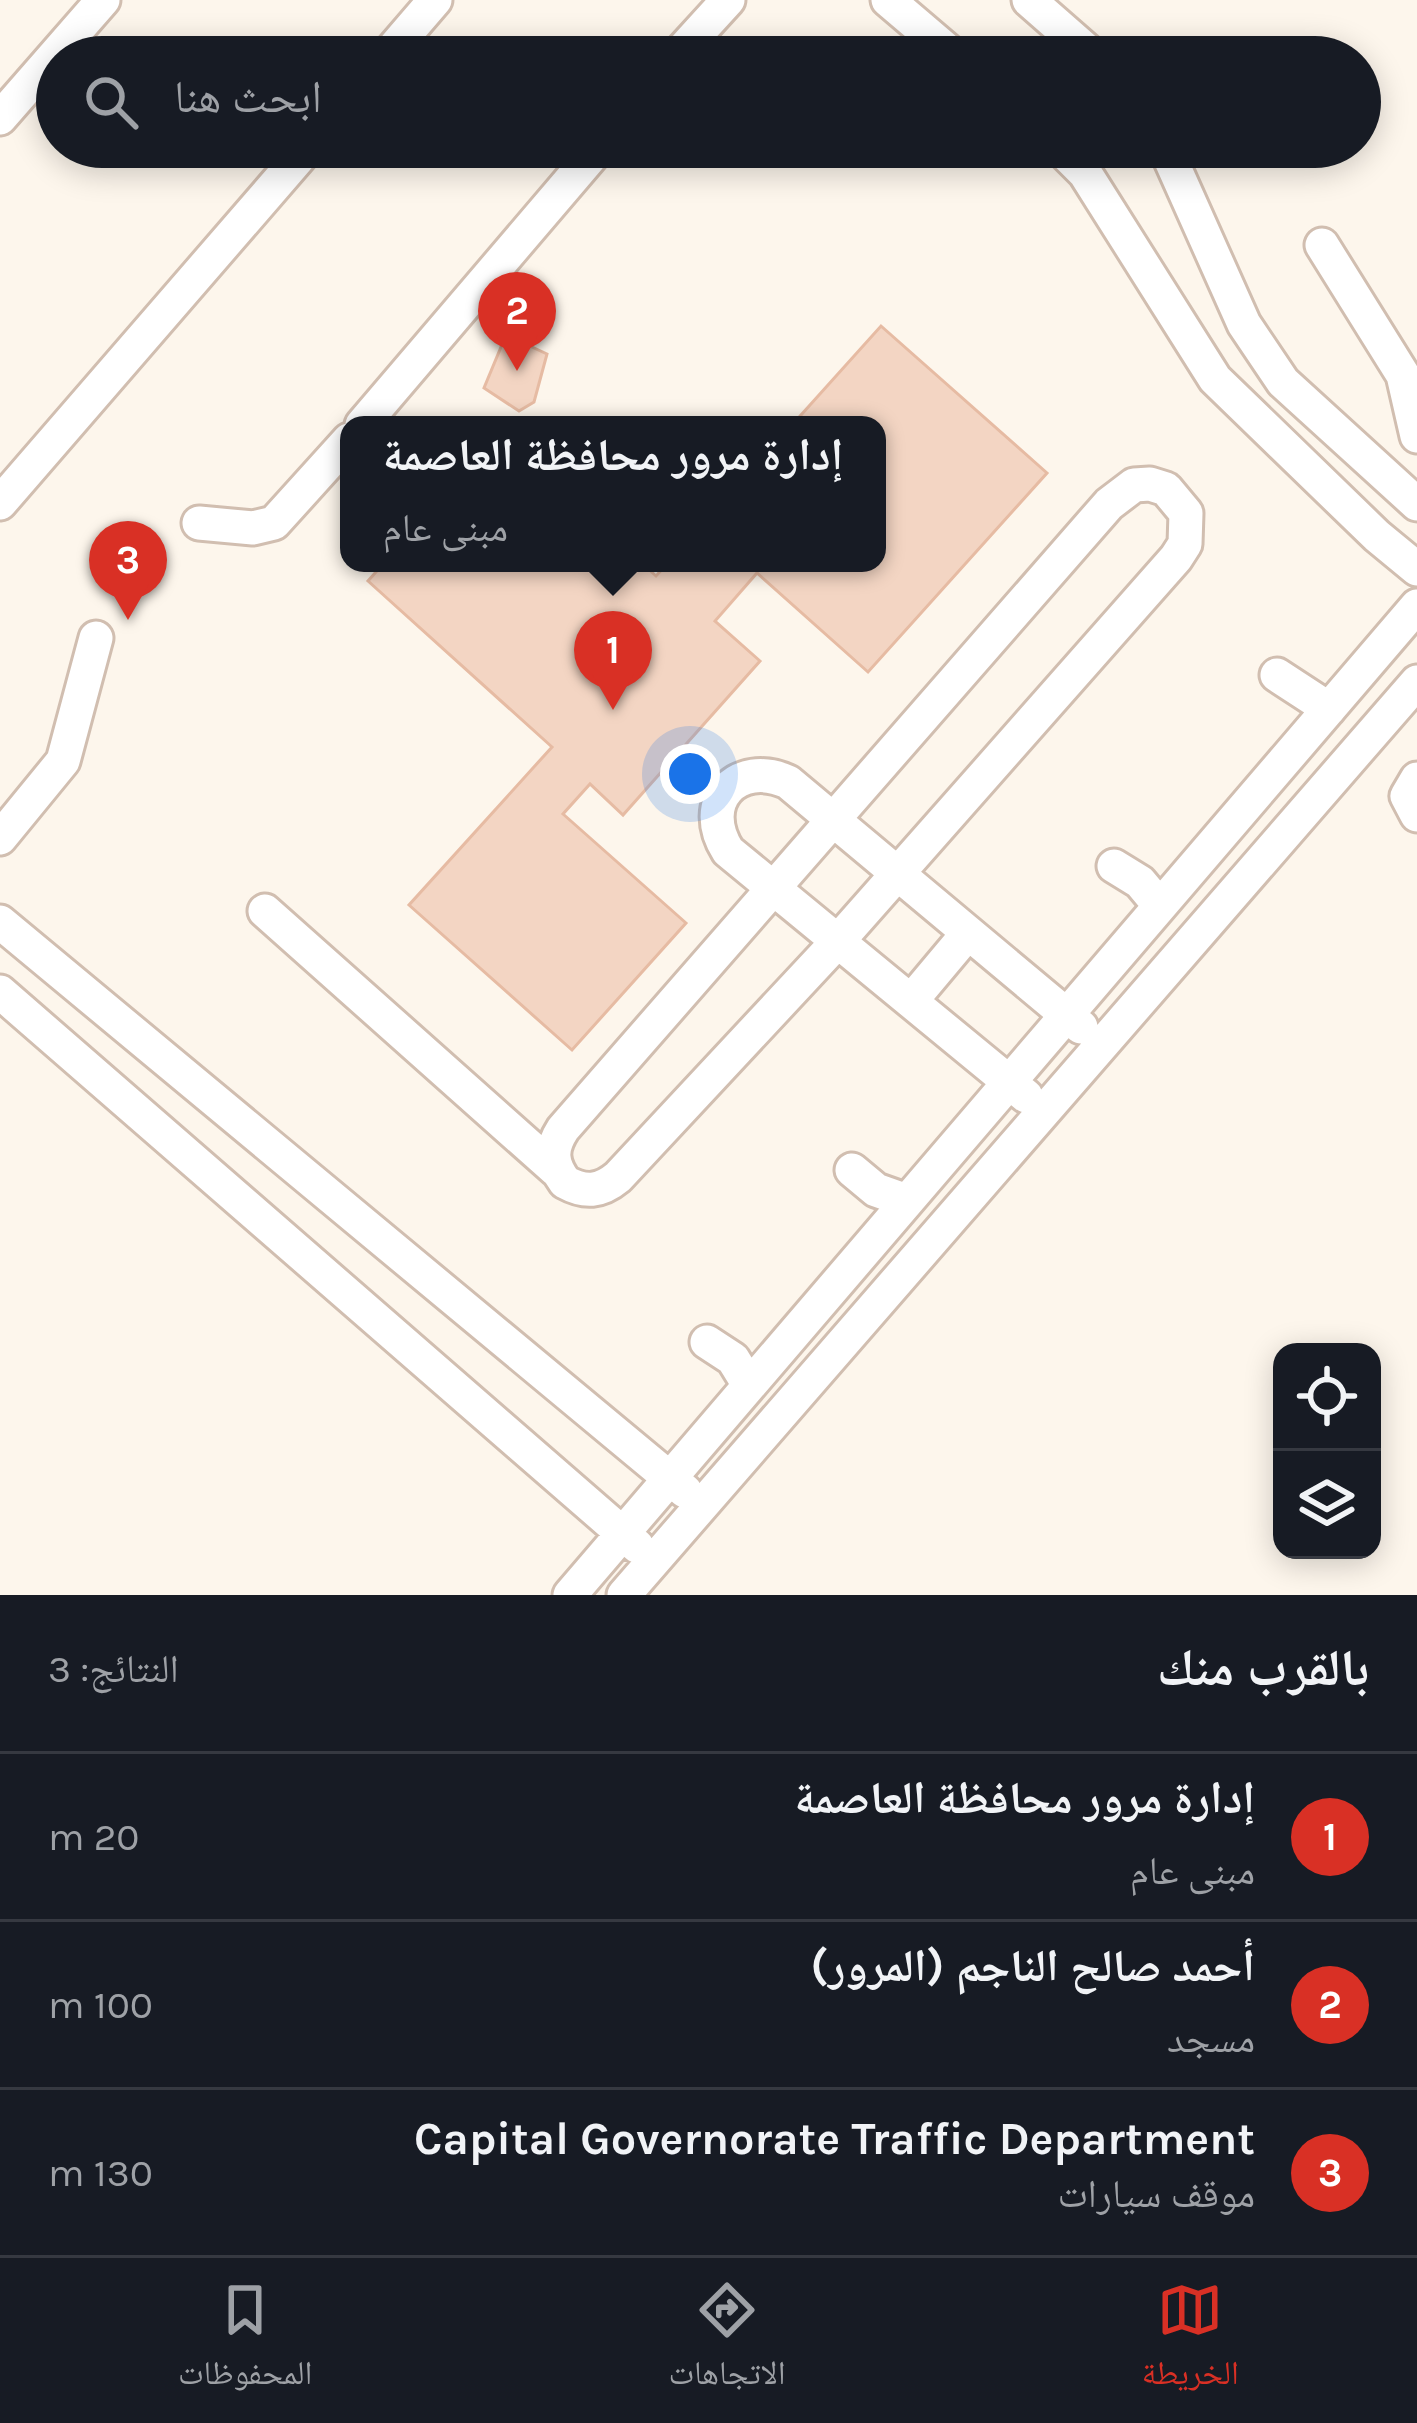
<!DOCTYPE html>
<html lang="ar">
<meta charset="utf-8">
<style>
body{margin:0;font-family:Karla,"Noto Naskh Arabic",sans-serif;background:#242831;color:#f1f3f6;direction:rtl}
.controls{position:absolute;right:36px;bottom:36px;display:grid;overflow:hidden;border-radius:24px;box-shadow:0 6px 30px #0003}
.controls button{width:108px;height:108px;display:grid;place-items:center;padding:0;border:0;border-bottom:3px solid #363941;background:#171b24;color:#f1f3f6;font:60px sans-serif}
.you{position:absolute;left:690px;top:774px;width:42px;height:42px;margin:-30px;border:9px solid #fff;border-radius:50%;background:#1a73e8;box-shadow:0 0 0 18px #1a73e833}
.badge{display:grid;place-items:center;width:78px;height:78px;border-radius:50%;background:#d93025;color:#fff;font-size:39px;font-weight:700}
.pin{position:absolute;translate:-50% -99px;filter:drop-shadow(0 3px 6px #0008)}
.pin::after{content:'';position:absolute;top:63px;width:42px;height:36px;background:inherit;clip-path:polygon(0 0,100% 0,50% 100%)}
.popup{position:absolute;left:340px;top:416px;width:546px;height:156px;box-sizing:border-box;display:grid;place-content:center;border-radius:24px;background:#171b24;filter:drop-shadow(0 3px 9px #0005);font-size:39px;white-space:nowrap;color:#9ea1a6}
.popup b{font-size:45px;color:#f1f3f6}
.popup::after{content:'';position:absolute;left:50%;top:100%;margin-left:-24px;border:24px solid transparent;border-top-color:#171b24}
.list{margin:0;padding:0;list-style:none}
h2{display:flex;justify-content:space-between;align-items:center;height:156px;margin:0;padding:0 48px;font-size:51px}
h2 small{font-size:39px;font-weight:400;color:#9ea1a6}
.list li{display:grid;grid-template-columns:78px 1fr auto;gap:36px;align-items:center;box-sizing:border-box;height:168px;padding:0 48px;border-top:3px solid #363941}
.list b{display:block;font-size:45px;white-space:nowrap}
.list p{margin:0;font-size:39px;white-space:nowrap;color:#9ea1a6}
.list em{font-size:39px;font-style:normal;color:#9ea1a6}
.icon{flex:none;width:66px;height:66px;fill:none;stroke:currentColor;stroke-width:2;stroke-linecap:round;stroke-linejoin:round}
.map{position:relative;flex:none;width:1417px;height:1595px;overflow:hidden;direction:ltr}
.search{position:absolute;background:#171b24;box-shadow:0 6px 30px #0003;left:36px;right:36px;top:36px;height:132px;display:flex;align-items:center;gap:30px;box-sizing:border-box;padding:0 42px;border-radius:66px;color:#9ea1a6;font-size:45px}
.sheet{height:660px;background:#171b24}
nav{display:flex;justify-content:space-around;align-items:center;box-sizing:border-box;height:168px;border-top:3px solid #363941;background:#171b24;font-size:33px;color:#9ea1a6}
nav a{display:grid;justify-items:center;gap:6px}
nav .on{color:#d93025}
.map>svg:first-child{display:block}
</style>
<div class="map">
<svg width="1417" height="1595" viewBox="0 0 1417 1595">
<rect width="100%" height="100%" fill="#fdf6ec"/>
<path fill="#f3d5c3" stroke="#e6bba3" stroke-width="3" d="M 881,326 L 1047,473 L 868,672 L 757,573 L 715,621 L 760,661 L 623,815 L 590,784 L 563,814 L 686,923 L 572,1050 L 409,905 L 552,747 L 368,581 L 384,563 L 642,563 L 656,576 L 668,563 L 877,563 L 877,425 L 792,425 Z
M 506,335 L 547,354 L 534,402 L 519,411 L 484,388 Z"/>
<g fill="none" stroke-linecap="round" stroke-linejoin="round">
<g stroke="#d1beb0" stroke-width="39">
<path id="minor" d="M 888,0 L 955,57
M 1029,0 L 1094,57
M 386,57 L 435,0
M 676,57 L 728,0
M 0,118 L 103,0
M 1059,147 L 1085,173 L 1215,379 L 1377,536 L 1417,569
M 1165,147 L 1244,324 L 1283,382 L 1417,504
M 1322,245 L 1403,375 L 1417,436
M 362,425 L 599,147
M 1150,484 L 1166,489 L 1186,513 L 1185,544 L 1176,558 L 838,941 L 618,1177 C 600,1192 585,1193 565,1182 C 551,1163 550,1149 563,1129 L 1109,504 L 1134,485 Z
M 0,503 L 308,147
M 199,523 L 253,528 L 274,523 L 349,440
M 1277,675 L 1329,709
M 1417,779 L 1407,796 L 1417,815
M 0,838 L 63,761 L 96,638
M 1114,866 L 1140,882 L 1160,906
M 265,911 L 556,1170
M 0,922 L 685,1491
M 0,992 L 637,1546
M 911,1001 L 968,933
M 1026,1096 L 728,851 C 697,802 737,759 788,782 L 1081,1027
M 852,1170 L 876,1190 L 907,1201
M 707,1342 L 733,1359 L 749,1385
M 570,1595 L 1417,606
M 624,1595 L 1417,682"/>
</g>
<use href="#minor" stroke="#fff" stroke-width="33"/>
</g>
</svg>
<div class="controls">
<button><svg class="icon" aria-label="locate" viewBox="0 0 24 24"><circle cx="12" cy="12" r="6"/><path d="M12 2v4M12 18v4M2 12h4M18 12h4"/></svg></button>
<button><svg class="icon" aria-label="layers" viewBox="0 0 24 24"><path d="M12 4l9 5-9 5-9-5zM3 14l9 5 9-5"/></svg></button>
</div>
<div class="you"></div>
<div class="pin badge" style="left:613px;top:710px">1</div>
<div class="popup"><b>إدارة مرور محافظة العاصمة</b>مبنى عام</div>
<div class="pin badge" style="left:517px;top:371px">2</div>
<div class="pin badge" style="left:128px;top:620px">3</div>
<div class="search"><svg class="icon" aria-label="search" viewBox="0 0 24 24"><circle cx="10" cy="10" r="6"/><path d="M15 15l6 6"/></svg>ابحث هنا</div>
</div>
<section class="sheet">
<h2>بالقرب منك<small>النتائج: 3</small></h2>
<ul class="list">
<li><span class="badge">1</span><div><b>إدارة مرور محافظة العاصمة</b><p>مبنى عام</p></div><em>20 m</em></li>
<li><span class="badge">2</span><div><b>أحمد صالح الناجم (المرور)</b><p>مسجد</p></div><em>100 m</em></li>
<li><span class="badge">3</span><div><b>Capital Governorate Traffic Department</b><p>موقف سيارات</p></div><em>130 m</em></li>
</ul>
</section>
<nav>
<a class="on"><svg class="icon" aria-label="map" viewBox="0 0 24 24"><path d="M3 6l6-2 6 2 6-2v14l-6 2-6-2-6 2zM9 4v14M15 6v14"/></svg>الخريطة</a>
<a><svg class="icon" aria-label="directions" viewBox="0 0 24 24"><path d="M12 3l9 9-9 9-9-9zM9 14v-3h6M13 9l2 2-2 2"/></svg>الاتجاهات</a>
<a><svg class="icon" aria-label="saved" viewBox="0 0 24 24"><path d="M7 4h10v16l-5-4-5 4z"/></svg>المحفوظات</a>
</nav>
